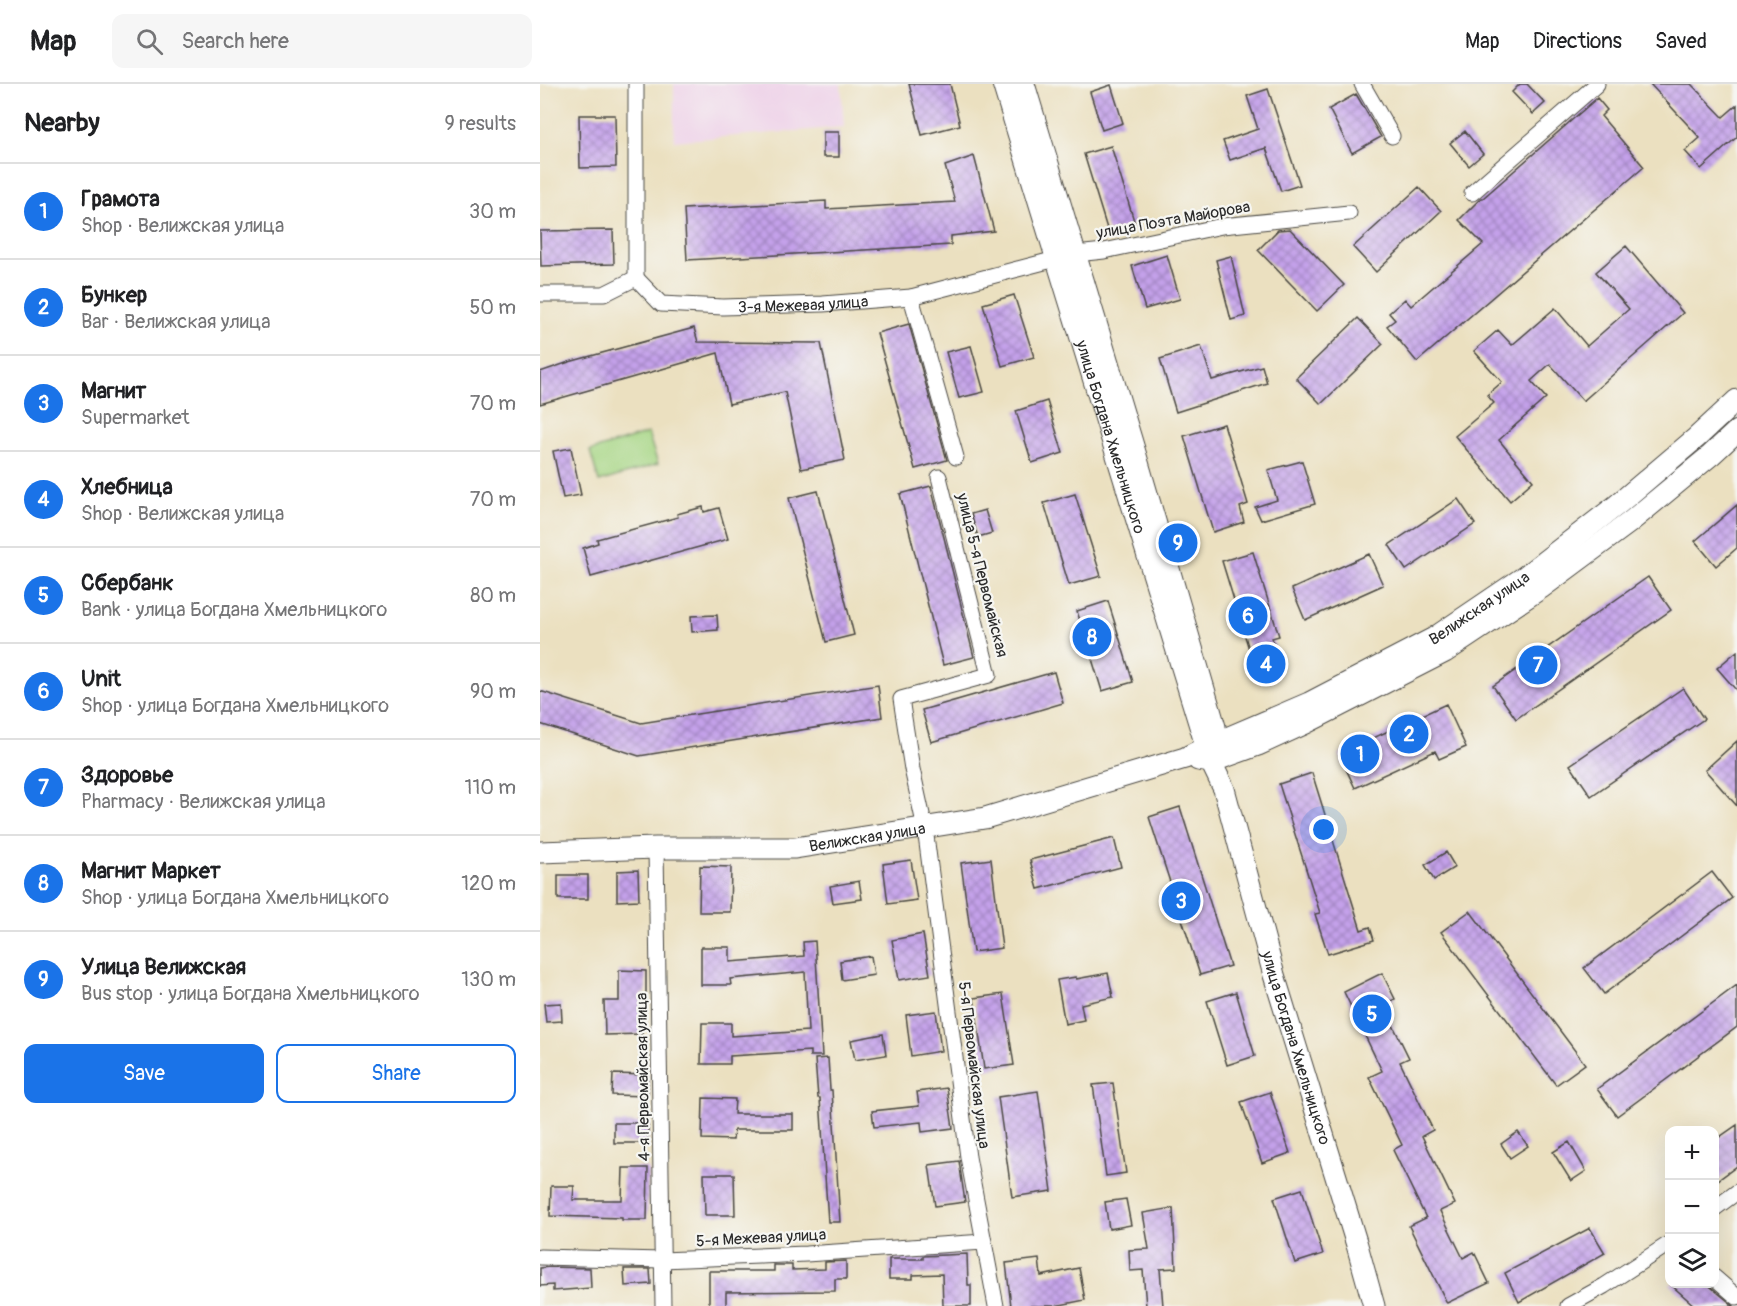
<!DOCTYPE html>
<meta charset="utf-8">
<style>
body{margin:0;font-family:Pangolin,sans-serif;background:#f6f6f6;color:#202124}
.controls{position:absolute;right:18px;bottom:18px;display:grid;overflow:hidden;border-radius:12px;box-shadow:0 6px 24px #0002}
.controls button{width:54px;height:54px;display:grid;place-items:center;padding:0;border:0;border-bottom:2px solid #e0e0e0;background:#fff;color:#202124;font:30px sans-serif}
.you{position:absolute;left:784px;top:746px;width:21px;height:21px;margin:-15px;border:4px solid #fff;border-radius:50%;background:#1a73e8;box-shadow:0 0 0 9px #1a73e833}
.badge{display:grid;place-items:center;width:39px;height:39px;border-radius:50%;background:#1a73e8;color:#fff;font-size:20px;font-weight:700}
.pin{position:absolute;translate:-50% -50%;border:3px solid #fff;box-shadow:0 2px 6px #0006}
.list{margin:0;padding:0;list-style:none}
h2{display:flex;justify-content:space-between;align-items:center;height:78px;margin:0;padding:0 24px;font-size:26px}
h2 small{font-size:20px;font-weight:400;color:#757577}
.list li{display:grid;grid-template-columns:39px 1fr auto;gap:18px;align-items:center;box-sizing:border-box;height:96px;padding:0 24px;border-top:2px solid #e0e0e0}
.list b{display:block;font-size:22px;white-space:nowrap}
.list p{margin:0;font-size:20px;white-space:nowrap;color:#757577}
.list em{font-size:20px;font-style:normal;color:#757577}
.actions{display:flex;gap:12px;padding:18px 24px}
.actions a{flex:1;padding:14px 0;border:2px solid #1a73e8;border-radius:12px;text-align:center;font-size:21px;color:#1a73e8}
.actions .main{background:#1a73e8;color:#fff}
.icon{flex:none;width:33px;height:33px;fill:none;stroke:currentColor;stroke-width:2;stroke-linecap:round;stroke-linejoin:round}
.map{position:relative;flex:none;width:1197px;height:1222px;overflow:hidden}
header{display:flex;align-items:center;gap:36px;box-sizing:border-box;height:84px;padding:0 30px;background:#fff;border-bottom:2px solid #e0e0e0}
header strong{font-size:28px}
nav{display:flex;gap:33px;margin-inline-start:auto;font-size:21px}
.search{width:420px;height:54px;background:#f6f6f6;display:flex;align-items:center;gap:15px;box-sizing:border-box;padding:0 21px;border-radius:12px;color:#757577;font-size:22px}
main{display:flex}
aside{flex:1;background:#fff}
.map>svg:first-child{display:block}
</style>
<header>
<strong>Map</strong>
<div class="search"><svg class="icon" aria-label="search" viewBox="0 0 24 24"><circle cx="10" cy="10" r="6"/><path d="M15 15l6 6"/></svg>Search here</div>
<nav><a>Map</a><a>Directions</a><a>Saved</a></nav>
</header>
<main>
<aside>
<h2>Nearby<small>9 results</small></h2>
<ul class="list">
<li><span class="badge">1</span><div><b>Грамота</b><p>Shop · Велижская улица</p></div><em>30 m</em></li>
<li><span class="badge">2</span><div><b>Бункер</b><p>Bar · Велижская улица</p></div><em>50 m</em></li>
<li><span class="badge">3</span><div><b>Магнит</b><p>Supermarket</p></div><em>70 m</em></li>
<li><span class="badge">4</span><div><b>Хлебница</b><p>Shop · Велижская улица</p></div><em>70 m</em></li>
<li><span class="badge">5</span><div><b>Сбербанк</b><p>Bank · улица Богдана Хмельницкого</p></div><em>80 m</em></li>
<li><span class="badge">6</span><div><b>Unit</b><p>Shop · улица Богдана Хмельницкого</p></div><em>90 m</em></li>
<li><span class="badge">7</span><div><b>Здоровье</b><p>Pharmacy · Велижская улица</p></div><em>110 m</em></li>
<li><span class="badge">8</span><div><b>Магнит Маркет</b><p>Shop · улица Богдана Хмельницкого</p></div><em>120 m</em></li>
<li><span class="badge">9</span><div><b>Улица Велижская</b><p>Bus stop · улица Богдана Хмельницкого</p></div><em>130 m</em></li>
</ul>
<div class="actions"><a class="main">Save</a><a>Share</a></div>
</aside>
<div class="map">
<svg width="1197" height="1222" viewBox="0 0 1197 1222">
<defs>
<pattern id="building-cross-hatch" width="8" height="8" patternUnits="userSpaceOnUse" patternTransform="scale(1.5)"><rect width="8" height="8" fill="#c4a1ea"/><path d="M0 0l8 8M0 8l8-8" fill="none" stroke="#9f83be"/></pattern>
</defs>
<rect width="100%" height="100%" fill="#f6f6f2"/>
<filter id="ink" filterUnits="userSpaceOnUse"><feTurbulence type="fractalNoise" baseFrequency=".0167" numOctaves="2"/><feDisplacementMap in="SourceGraphic" scale="12" xChannelSelector="R" yChannelSelector="G"/><feConvolveMatrix kernelMatrix="1 2 1 2 8 2 1 2 1" color-interpolation-filters="sRGB"/></filter>
<filter id="wash" filterUnits="userSpaceOnUse"><feTurbulence type="fractalNoise" baseFrequency=".008" numOctaves="4" result="noise"/><feDisplacementMap in="SourceGraphic" scale="24" xChannelSelector="R" yChannelSelector="G"/><feGaussianBlur stdDeviation="1.35" result="paint"/><feColorMatrix in="noise" values="0 0 0 0 0 0 0 0 0 0 0 0 0 0 0 0 0 1.4 0 .05"/><feComposite in="paint" operator="in"/></filter>
<g filter="url(#wash)">
<rect width="100%" height="100%" fill="#ebe0c0"/>
<path fill="#eed0e8" d="M 134,0 L 301,0 L 304,43 L 134,57 Z"/>
<path fill="#a6d583" stroke="#688057" stroke-width="1.5" d="M 108,349 L 118,380 L 59,398 L 50,367 Z"/>
<g id="blocks">
<path fill="url(#building-cross-hatch)" d="M 369,0 L 410,0 L 420,41 L 382,51 Z
M 980,0 L 987,0 L 1005,19 L 993,30 L 972,8 Z
M 1110,0 L 1151,0 L 1183,33 L 1197,21 L 1197,53 L 1161,85 L 1145,67 L 1160,54 Z
M 571,1 L 583,39 L 562,46 L 550,8 Z
M 728,5 L 760,101 L 741,107 L 726,64 L 690,76 L 683,57 L 718,45 L 707,12 Z
M 816,10 L 841,53 L 812,69 L 789,25 Z
M 1057,14 L 1067,26 L 1061,32 L 1104,83 L 877,278 L 847,242 L 855,236 L 849,229 L 865,215 L 871,222 L 943,160 L 919,136 L 941,114 L 943,114 Z
M 39,31 L 75,31 L 76,83 L 40,84 Z
M 925,47 L 943,70 L 929,82 L 910,59 Z
M 283,48 L 299,48 L 299,73 L 283,73 Z
M 571,62 L 595,140 L 568,148 L 544,70 Z
M 434,72 L 454,147 L 411,152 L 411,161 L 147,176 L 144,125 L 286,117 L 286,125 L 415,118 L 405,82 Z
M 879,103 L 901,127 L 836,188 L 813,163 Z
M 750,145 L 804,201 L 777,227 L 718,166 L 738,146 Z
M 73,146 L 74,180 L 1,182 L 0,147 Z
M 1086,162 L 1143,229 L 1043,317 L 1010,280 L 991,297 L 1006,314 L 959,356 L 993,397 L 970,417 L 915,352 L 954,319 L 947,311 L 962,298 L 934,267 L 958,246 L 972,261 L 1015,224 L 1047,262 L 1089,225 L 1056,188 Z
M 627,171 L 640,215 L 605,225 L 592,182 Z
M 691,172 L 705,232 L 691,236 L 676,176 Z
M 474,211 L 494,273 L 462,282 L 443,220 Z
M 818,234 L 843,260 L 781,320 L 756,294 Z
M 369,240 L 407,376 L 375,385 L 337,249 Z
M 154,244 L 158,258 L 281,259 L 305,376 L 261,385 L 245,308 L 189,320 L 178,269 L 0,320 L 0,288 L 29,278 Z
M 431,262 L 444,308 L 419,314 L 406,268 Z
M 661,262 L 672,296 L 722,282 L 727,299 L 636,328 L 620,275 Z
M 507,317 L 523,369 L 492,379 L 476,327 Z
M 684,340 L 708,420 L 700,423 L 704,438 L 673,448 L 644,352 Z
M 31,364 L 41,411 L 23,414 L 13,367 Z
M 762,377 L 775,420 L 721,436 L 715,423 L 737,416 L 728,386 Z
M 391,402 L 434,573 L 403,581 L 360,410 Z
M 278,407 L 314,551 L 286,558 L 249,414 Z
M 535,410 L 561,492 L 529,501 L 504,419 Z
M 918,415 L 935,440 L 866,486 L 849,461 Z
M 1197,421 L 1197,464 L 1176,482 L 1155,457 Z
M 163,423 L 164,428 L 179,424 L 188,455 L 51,493 L 43,464 L 58,459 L 57,455 L 138,433 L 137,430 Z
M 445,426 L 452,449 L 438,453 L 431,430 Z
M 713,468 L 739,552 L 732,554 L 741,582 L 713,591 L 711,582 L 712,575 L 682,477 Z
M 829,470 L 843,501 L 765,536 L 752,505 Z
M 1108,493 L 1131,526 L 976,635 L 953,602 Z
M 568,517 L 593,598 L 562,607 L 537,527 Z
M 177,531 L 178,546 L 152,548 L 151,532 Z
M 1197,567 L 1197,607 L 1177,584 Z
M 514,588 L 523,619 L 391,658 L 382,626 Z
M 338,601 L 342,633 L 99,672 L 0,640 L 0,607 L 101,639 Z
M 1143,604 L 1164,635 L 1051,712 L 1030,681 Z
M 906,620 L 926,663 L 899,675 L 895,667 L 815,704 L 799,670 Z
M 1197,657 L 1197,722 L 1165,686 Z
M 772,689 L 821,846 L 830,843 L 834,856 L 788,870 L 775,830 L 780,829 L 739,700 Z
M 640,723 L 690,882 L 660,891 L 609,733 Z
M 574,754 L 581,783 L 498,805 L 490,776 Z
M 906,768 L 915,783 L 894,796 L 885,781 Z
M 451,775 L 462,864 L 433,868 L 421,779 Z
M 371,776 L 377,816 L 348,820 L 343,780 Z
M 160,782 L 191,783 L 190,828 L 159,828 Z
M 98,786 L 99,816 L 77,817 L 77,787 Z
M 1172,788 L 1192,814 L 1064,910 L 1044,884 Z
M 18,791 L 48,791 L 48,815 L 18,815 Z
M 319,797 L 322,815 L 293,819 L 290,802 Z
M 930,827 L 1045,980 L 1016,1001 L 901,848 Z
M 383,850 L 390,891 L 359,896 L 352,856 Z
M 275,857 L 282,972 L 270,972 L 270,967 L 190,972 L 190,980 L 161,980 L 162,939 L 191,939 L 191,952 L 268,947 L 265,888 L 190,895 L 191,901 L 161,901 L 161,863 L 190,863 L 190,878 L 264,872 L 263,858 Z
M 331,872 L 334,891 L 302,896 L 300,877 Z
M 79,886 L 106,887 L 106,910 L 101,910 L 102,950 L 65,951 L 64,917 L 79,917 Z
M 568,889 L 573,913 L 541,920 L 544,936 L 525,940 L 517,896 L 536,893 L 536,895 Z
M 842,889 L 855,915 L 843,921 L 869,974 L 860,978 L 893,1046 L 882,1052 L 915,1120 L 900,1127 L 923,1174 L 934,1168 L 949,1199 L 907,1219 L 869,1142 L 886,1134 L 853,1066 L 862,1061 L 829,993 L 842,987 L 804,908 Z
M 1197,901 L 1197,943 L 1077,1032 L 1057,1005 Z
M 696,908 L 715,972 L 687,981 L 667,917 Z
M 463,910 L 474,981 L 444,985 L 434,914 Z
M 21,919 L 22,937 L 6,938 L 4,920 Z
M 396,927 L 401,967 L 371,972 L 366,931 Z
M 343,950 L 346,971 L 315,976 L 311,956 Z
M 288,974 L 290,1006 L 292,1006 L 300,1138 L 288,1138 L 280,1014 L 278,1014 L 275,975 Z
M 73,990 L 108,991 L 108,1012 L 72,1011 Z
M 573,999 L 586,1089 L 566,1092 L 553,1001 Z
M 407,1004 L 413,1044 L 382,1048 L 381,1038 L 334,1043 L 332,1027 L 379,1022 L 377,1008 Z
M 498,1007 L 512,1107 L 472,1113 L 458,1013 Z
M 730,1008 L 750,1069 L 722,1079 L 701,1018 Z
M 163,1014 L 195,1015 L 194,1030 L 253,1030 L 253,1046 L 194,1046 L 193,1056 L 162,1055 Z
M 74,1039 L 108,1039 L 108,1059 L 74,1059 Z
M 1197,1041 L 1197,1082 L 1174,1099 L 1174,1057 Z
M 978,1048 L 988,1062 L 970,1074 L 961,1060 Z
M 1029,1058 L 1046,1087 L 1031,1097 L 1013,1068 Z
M 419,1077 L 425,1118 L 395,1122 L 389,1081 Z
M 83,1084 L 108,1084 L 107,1136 L 82,1136 L 82,1134 L 10,1132 L 11,1102 L 34,1102 L 33,1116 L 82,1116 Z
M 164,1090 L 194,1090 L 195,1131 L 165,1131 Z
M 762,1105 L 783,1170 L 755,1179 L 734,1114 Z
M 586,1115 L 591,1141 L 569,1145 L 565,1118 Z
M 633,1124 L 636,1184 L 620,1185 L 623,1222 L 606,1222 L 603,1186 L 590,1187 L 589,1166 L 609,1165 L 603,1129 Z
M 1050,1144 L 1065,1169 L 979,1218 L 965,1189 Z
M 427,1170 L 428,1201 L 431,1201 L 431,1222 L 403,1222 L 402,1190 L 373,1191 L 373,1195 L 349,1195 L 349,1175 L 383,1175 L 383,1172 Z
M 499,1175 L 501,1192 L 539,1184 L 545,1216 L 515,1222 L 471,1222 L 466,1179 Z
M 306,1177 L 306,1195 L 295,1195 L 295,1207 L 186,1208 L 186,1222 L 169,1222 L 169,1187 L 234,1187 L 234,1181 L 252,1181 L 252,1186 L 285,1185 L 285,1178 Z
M 10,1183 L 50,1184 L 51,1204 L 13,1207 L 13,1201 L 0,1202 L 0,1184 Z
M 84,1185 L 110,1185 L 111,1200 L 85,1202 Z
M 1130,1200 L 1167,1200 L 1194,1222 L 1155,1222 Z"/>
</g>
</g>
<g filter="url(#ink)">
<use href="#blocks" fill-opacity="0" stroke="#484641" stroke-width="1.5"/>
<g fill="none" stroke-linecap="round" stroke-linejoin="round">
<g stroke="#484641" stroke-width="17">
<g id="street">
<path d="M 96,0 L 96,194"/>
<path d="M 822,0 L 852,52"/>
<path d="M 932,109 L 1057,0"/>
<path d="M 536,170 L 564,167 L 682,142 L 809,129"/>
<path id="s1" d="M 0,210 L 64,210 L 96,194 L 121,220 L 183,223 L 283,220 L 371,213 L 516,175"/>
<path d="M 371,213 L 416,373"/>
<path d="M 399,393 L 449,591 L 361,615 L 372,685 L 385,744 L 428,1073 L 456,1222"/>
<path d="M 116,764 L 123,1222"/>
<path d="M 1174,1125 L 1197,1108"/>
<path d="M 0,1173 L 122,1176 L 266,1170 L 444,1158"/>
<path d="M 1174,1193 L 1197,1213"/>
<path d="M 1028,1222 L 1064,1202 L 1130,1159"/>
</g>
</g>
<g stroke="#484641" stroke-width="23">
<g id="secondary">
<path id="s2" d="M 463,0 L 671,678 L 684,705 L 734,891 L 817,1161 L 834,1222"/>
<path d="M 484,0 L 594,365 L 675,643"/>
<path d="M 658,676 L 671,678 L 718,661 L 766,639 L 905,568 L 1001,504 L 1090,438 L 1171,371 L 1197,347"/>
<path id="s3" d="M 0,768 L 116,764 L 255,764 L 445,734 L 645,674 L 666,663 L 769,619 L 894,554 L 984,493 L 1077,421 L 1156,354 L 1197,316"/>
</g>
</g>
<use href="#street" stroke="#fff" stroke-width="15"/>
<use href="#secondary" stroke="#fff" stroke-width="21"/>
</g>
</g>
<g text-anchor="middle" stroke-width="4.5" stroke-linejoin="round" paint-order="stroke">
<g font-size="16" fill="#2b2b2b" stroke="#f6f6f2">
<text transform="translate(633 135) rotate(-10)" y="6">улица Поэта Майорова</text>
<text dy="6" stroke="none"><textPath href="#s1" startOffset="278">3-я Межевая улица</textPath></text>
<text dy="6" stroke="none"><textPath href="#s2" startOffset="369">улица Богдана Хмельницкого</textPath></text>
<text transform="translate(443 491) rotate(76)" y="6">улица 5-я Первомайская</text>
<text dy="6" stroke="none"><textPath href="#s3" startOffset="987">Велижская улица</textPath></text>
<text dy="6" stroke="none"><textPath href="#s3" startOffset="328">Велижская улица</textPath></text>
<text dy="6" stroke="none"><textPath href="#s2" startOffset="1008">улица Богдана Хмельницкого</textPath></text>
<text transform="translate(435 981) rotate(83)" y="6">5-я Первомайская улица</text>
<text transform="translate(102 993) rotate(-91)" y="6">4-я Первомайская улица</text>
<text transform="translate(221 1153) rotate(-3)" y="6">5-я Межевая улица</text>
</g>
</g>
</svg>
<div class="controls">
<button>+</button>
<button>−</button>
<button><svg class="icon" aria-label="layers" viewBox="0 0 24 24"><path d="M12 4l9 5-9 5-9-5zM3 14l9 5 9-5"/></svg></button>
</div>
<div class="you"></div>
<div class="pin badge" style="left:820px;top:670px">1</div>
<div class="pin badge" style="left:869px;top:650px">2</div>
<div class="pin badge" style="left:641px;top:817px">3</div>
<div class="pin badge" style="left:726px;top:580px">4</div>
<div class="pin badge" style="left:832px;top:930px">5</div>
<div class="pin badge" style="left:708px;top:532px">6</div>
<div class="pin badge" style="left:998px;top:581px">7</div>
<div class="pin badge" style="left:552px;top:553px">8</div>
<div class="pin badge" style="left:638px;top:459px">9</div>
</div>
</main>
